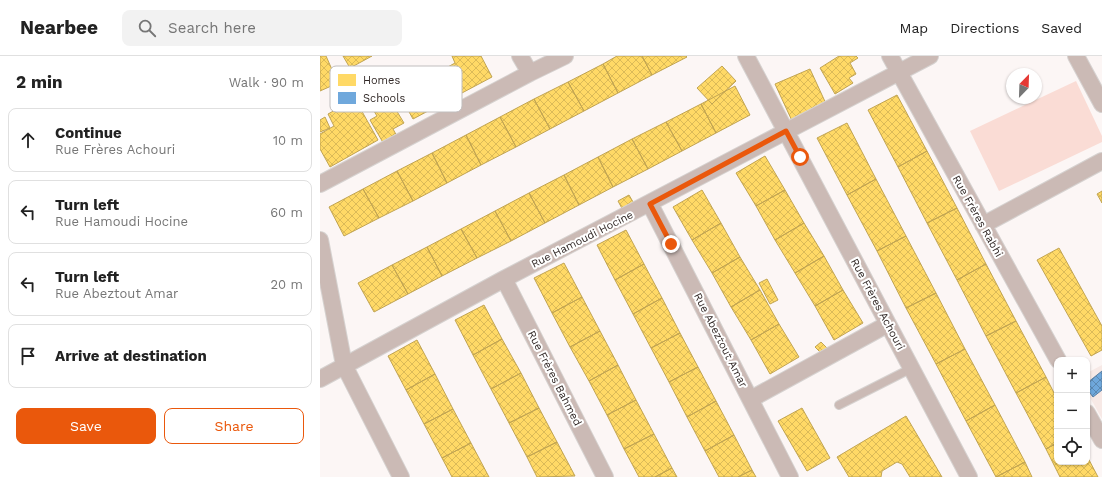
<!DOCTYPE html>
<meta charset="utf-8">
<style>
body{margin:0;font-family:"Work Sans",sans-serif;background:#f2f2f2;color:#222}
.controls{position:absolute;right:12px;bottom:12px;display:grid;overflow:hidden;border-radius:8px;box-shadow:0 1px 3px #0004}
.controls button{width:36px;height:36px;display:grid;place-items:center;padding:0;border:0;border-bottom:1px solid #e0e0e0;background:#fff;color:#222;font:20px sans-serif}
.compass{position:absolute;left:686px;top:12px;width:36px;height:36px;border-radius:50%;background:#fff;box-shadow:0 1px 3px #0004;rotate:23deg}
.stop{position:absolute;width:12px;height:12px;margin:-9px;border:3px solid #ea580c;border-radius:50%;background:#fff}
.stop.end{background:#ea580c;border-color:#fff;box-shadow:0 1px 4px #0008}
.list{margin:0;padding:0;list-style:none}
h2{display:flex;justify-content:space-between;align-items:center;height:52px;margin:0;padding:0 16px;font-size:17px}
h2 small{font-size:13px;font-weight:400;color:#767676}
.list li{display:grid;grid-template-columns:26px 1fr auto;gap:12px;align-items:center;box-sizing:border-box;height:64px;margin:0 8px 8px;padding:0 8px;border:1px solid #e0e0e0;border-radius:8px}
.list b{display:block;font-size:15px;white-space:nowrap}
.list p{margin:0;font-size:13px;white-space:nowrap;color:#767676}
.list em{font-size:13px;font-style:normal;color:#767676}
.actions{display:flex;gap:8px;padding:12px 16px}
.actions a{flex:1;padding:9px 0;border:1px solid #ea580c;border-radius:8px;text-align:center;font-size:14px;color:#ea580c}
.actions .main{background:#ea580c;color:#fff}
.icon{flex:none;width:22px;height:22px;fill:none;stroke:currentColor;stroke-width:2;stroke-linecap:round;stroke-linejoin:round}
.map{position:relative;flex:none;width:782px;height:421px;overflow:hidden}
header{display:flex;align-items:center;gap:24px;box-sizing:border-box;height:56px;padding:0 20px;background:#fff;border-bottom:1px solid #e0e0e0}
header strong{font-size:19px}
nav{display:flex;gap:22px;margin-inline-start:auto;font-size:14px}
.search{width:280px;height:36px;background:#f2f2f2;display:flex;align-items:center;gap:10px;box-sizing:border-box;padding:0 14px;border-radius:8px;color:#767676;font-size:15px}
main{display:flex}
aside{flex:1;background:#fff}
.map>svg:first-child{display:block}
</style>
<header>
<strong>Nearbee</strong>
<div class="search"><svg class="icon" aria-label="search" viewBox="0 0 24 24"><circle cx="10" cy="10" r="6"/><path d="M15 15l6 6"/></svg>Search here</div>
<nav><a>Map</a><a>Directions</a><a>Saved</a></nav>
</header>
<main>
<aside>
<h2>2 min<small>Walk · 90 m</small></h2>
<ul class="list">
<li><svg class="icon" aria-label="ahead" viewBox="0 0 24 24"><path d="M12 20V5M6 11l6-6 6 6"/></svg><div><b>Continue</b><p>Rue Frères Achouri</p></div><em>10 m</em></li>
<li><svg class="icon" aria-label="left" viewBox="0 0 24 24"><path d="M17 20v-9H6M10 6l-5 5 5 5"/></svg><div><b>Turn left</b><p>Rue Hamoudi Hocine</p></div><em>60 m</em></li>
<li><svg class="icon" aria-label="left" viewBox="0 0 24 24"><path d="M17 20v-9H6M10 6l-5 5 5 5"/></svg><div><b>Turn left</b><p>Rue Abeztout Amar</p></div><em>20 m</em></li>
<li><svg class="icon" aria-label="arrive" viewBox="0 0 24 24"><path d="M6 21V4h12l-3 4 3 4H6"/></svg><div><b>Arrive at destination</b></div></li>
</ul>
<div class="actions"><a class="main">Save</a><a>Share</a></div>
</aside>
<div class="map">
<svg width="782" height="421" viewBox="0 0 782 421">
<defs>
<pattern id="homes-cross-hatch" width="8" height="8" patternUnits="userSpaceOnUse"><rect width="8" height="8" fill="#ffd966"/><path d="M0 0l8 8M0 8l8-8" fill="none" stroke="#dbba58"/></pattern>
<pattern id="schools-cross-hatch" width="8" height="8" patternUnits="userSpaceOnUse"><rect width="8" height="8" fill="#6fa8dc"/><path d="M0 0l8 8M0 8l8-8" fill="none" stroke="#5c89b2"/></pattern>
</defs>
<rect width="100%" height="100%" fill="#fcf6f5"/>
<path fill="#f7e9e6" d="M 782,309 L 782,363 L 767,336 L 767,317 Z"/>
<path fill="#fadcd5" d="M 756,25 L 782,80 L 782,86 L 679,135 L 650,75 Z"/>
<path fill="url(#homes-cross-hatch)" stroke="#c1a452" d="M 0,0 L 6,0 L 18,27 L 0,35 Z
M 23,0 L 52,0 L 30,12 Z
M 132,0 L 161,0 L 172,21 L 93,63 L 73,27 L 91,17 L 97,28 L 135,7 Z
M 297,0 L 322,0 L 332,19 L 298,37 L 283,8 Z
M 322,0 L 366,0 L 367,1 L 332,19 Z
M 519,0 L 536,0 L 538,2 L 530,7 L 536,18 L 529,22 L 533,27 L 515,38 L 500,12 Z
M 283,8 L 298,37 L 264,55 L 248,26 Z
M 402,10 L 416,25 L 392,48 L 377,32 Z
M 490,13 L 508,52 L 473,67 L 455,28 Z
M 248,26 L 264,55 L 230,73 L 214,43 Z
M 415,30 L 430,59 L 396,77 L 381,48 Z
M 64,34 L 84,67 L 73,73 L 78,82 L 65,90 L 50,64 L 57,60 L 47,44 Z
M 577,39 L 607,95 L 578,111 L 548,54 Z
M 35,43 L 58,84 L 10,111 L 0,93 L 0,78 L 14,70 L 8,58 Z
M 214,43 L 230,73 L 196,91 L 180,61 Z
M 381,48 L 396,77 L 362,95 L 346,66 Z
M 5,61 L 10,72 L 0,76 L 0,64 Z
M 180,61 L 196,91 L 161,109 L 146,79 Z
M 346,66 L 362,95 L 328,113 L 312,83 Z
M 527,67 L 556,123 L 527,139 L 497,82 Z
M 146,79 L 161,109 L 127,127 L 112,97 Z
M 312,83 L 328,113 L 293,131 L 278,101 Z
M 607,95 L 637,152 L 607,167 L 578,111 Z
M 112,97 L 127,127 L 93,145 L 77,115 Z
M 445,100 L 465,134 L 436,150 L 416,117 Z
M 278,101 L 293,131 L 259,149 L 244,119 Z
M 77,115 L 93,145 L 59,162 L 43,133 Z
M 244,119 L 259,149 L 225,167 L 209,137 Z
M 556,123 L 586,180 L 557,195 L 527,139 Z
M 43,133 L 59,162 L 24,180 L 9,151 Z
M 382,134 L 401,167 L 372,184 L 353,151 Z
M 465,134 L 484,167 L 455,184 L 436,150 Z
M 782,135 L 782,147 L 777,138 Z
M 209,137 L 225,167 L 191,185 L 175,155 Z
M 309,139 L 316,151 L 305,158 L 298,145 Z
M 637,152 L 666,208 L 637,224 L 607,167 Z
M 175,155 L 191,185 L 157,202 L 141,173 Z
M 401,167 L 420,201 L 392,217 L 372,184 Z
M 484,167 L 504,200 L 475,217 L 455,184 Z
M 141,173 L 157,202 L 122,220 L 107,191 Z
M 306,174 L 324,208 L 295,224 L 277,189 Z
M 586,180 L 616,237 L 586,252 L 557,195 Z
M 107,191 L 122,220 L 88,238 L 72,209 Z
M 739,192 L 782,270 L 782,294 L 771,300 L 717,204 Z
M 504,200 L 523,234 L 495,250 L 475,217 Z
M 420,201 L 440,234 L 411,251 L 392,217 Z
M 244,207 L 262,241 L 232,257 L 214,222 Z
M 324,208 L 342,242 L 313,258 L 295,224 Z
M 666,208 L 696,265 L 666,280 L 637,224 Z
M 72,209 L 88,238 L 54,256 L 38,227 Z
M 447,223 L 458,244 L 450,248 L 439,227 Z
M 440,234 L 459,268 L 431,284 L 411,251 Z
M 523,234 L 543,267 L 514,284 L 495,250 Z
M 616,237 L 645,293 L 616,308 L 586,252 Z
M 262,241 L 280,275 L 250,291 L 232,257 Z
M 342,242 L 360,277 L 331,292 L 313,258 Z
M 164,249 L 182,283 L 153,299 L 135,264 Z
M 696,265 L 726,321 L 696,337 L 666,280 Z
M 459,268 L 479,301 L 450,318 L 431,284 Z
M 280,275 L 298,309 L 269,325 L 250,291 Z
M 360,277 L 378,311 L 349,326 L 331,292 Z
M 182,283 L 201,317 L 171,333 L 153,299 Z
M 97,284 L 115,318 L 86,334 L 68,300 Z
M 501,286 L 508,293 L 502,298 L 495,291 Z
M 645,293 L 675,349 L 646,365 L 616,308 Z
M 298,309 L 316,344 L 287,359 L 269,325 Z
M 378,311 L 396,345 L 367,361 L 349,326 Z
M 201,317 L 219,352 L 189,367 L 171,333 Z
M 115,318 L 133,353 L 104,368 L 86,334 Z
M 726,321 L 737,343 L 737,387 L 726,393 L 696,337 Z
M 316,344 L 334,378 L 304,393 L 287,359 Z
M 396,345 L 414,379 L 385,395 L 367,361 Z
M 675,349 L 705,406 L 676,421 L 646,365 Z
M 219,352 L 237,386 L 207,401 L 189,367 Z
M 482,352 L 510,402 L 487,415 L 458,365 Z
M 133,353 L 151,387 L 122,402 L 104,368 Z
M 586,360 L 622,421 L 590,421 L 582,408 L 577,406 L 562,415 L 561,421 L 529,421 L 517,401 Z
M 334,378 L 352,412 L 335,421 L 319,421 L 304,393 Z
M 414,379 L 432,414 L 418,421 L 399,421 L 385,395 Z
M 237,386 L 255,420 L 217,421 L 207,401 Z
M 151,387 L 169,421 L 132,421 L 122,402 Z
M 737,387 L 737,406 L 767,406 L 767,400 L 778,421 L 740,421 L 726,393 Z
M 705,406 L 712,421 L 676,421 Z
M 352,412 L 357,421 L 335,421 Z
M 432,414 L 436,421 L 418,421 Z"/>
<path fill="url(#schools-cross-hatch)" stroke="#5c81a5" d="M 782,315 L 782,334 L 773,341 L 767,333 L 767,327 Z"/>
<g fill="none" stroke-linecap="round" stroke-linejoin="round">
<g stroke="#d6d2d0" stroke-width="10">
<path id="service" d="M 519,349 L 592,312"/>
</g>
<g stroke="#d6d2d0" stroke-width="18">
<path id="minor" d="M 200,0 L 210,17
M 426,0 L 649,421
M 570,0 L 738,304
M 756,0 L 782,48
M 0,128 L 210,17 L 245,0
M 330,148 L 470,421
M 663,169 L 782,105
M 0,184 L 24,309 L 81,421
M 184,223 L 285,421
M 0,323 L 184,223 L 610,0
M 431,343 L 568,268
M 767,357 L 782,384"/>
</g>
<use href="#service" stroke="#cbbab5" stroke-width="8"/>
<use href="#minor" stroke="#cbbab5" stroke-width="16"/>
</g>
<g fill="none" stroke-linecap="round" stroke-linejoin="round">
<path stroke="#ea580c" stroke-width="5" d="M 351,188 L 330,148 L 466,75 L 480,101"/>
</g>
<g text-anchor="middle" stroke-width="4" stroke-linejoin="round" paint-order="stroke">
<g font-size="11" fill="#302725" stroke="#fff">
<text transform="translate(658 160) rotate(61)" y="4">Rue Frères Rabhi</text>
<text transform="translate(262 183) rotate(-27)" y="4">Rue Hamoudi Hocine</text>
<text transform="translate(558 248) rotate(62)" y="4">Rue Frères Achouri</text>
<text transform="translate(401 284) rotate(63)" y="4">Rue Abeztout Amar</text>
<text transform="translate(235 322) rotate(63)" y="4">Rue Frères Bahmed</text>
</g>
</g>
<rect x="10" y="10" width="132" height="46" rx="6" fill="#fff" stroke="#c1bebe" stroke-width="1"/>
<rect x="18" y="18" width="18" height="12" fill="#ffd966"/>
<rect x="18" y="36" width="18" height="12" fill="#6fa8dc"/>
<g font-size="11" fill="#302725">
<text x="43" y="28">Homes</text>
<text x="43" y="46">Schools</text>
</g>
</svg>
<div class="controls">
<button>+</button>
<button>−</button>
<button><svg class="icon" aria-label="locate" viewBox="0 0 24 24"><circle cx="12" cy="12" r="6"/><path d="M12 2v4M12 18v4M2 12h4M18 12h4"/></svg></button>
</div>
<svg class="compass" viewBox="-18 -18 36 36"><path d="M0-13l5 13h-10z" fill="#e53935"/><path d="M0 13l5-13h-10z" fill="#767676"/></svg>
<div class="stop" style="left:480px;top:101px"></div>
<div class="stop end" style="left:351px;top:188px"></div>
</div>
</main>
